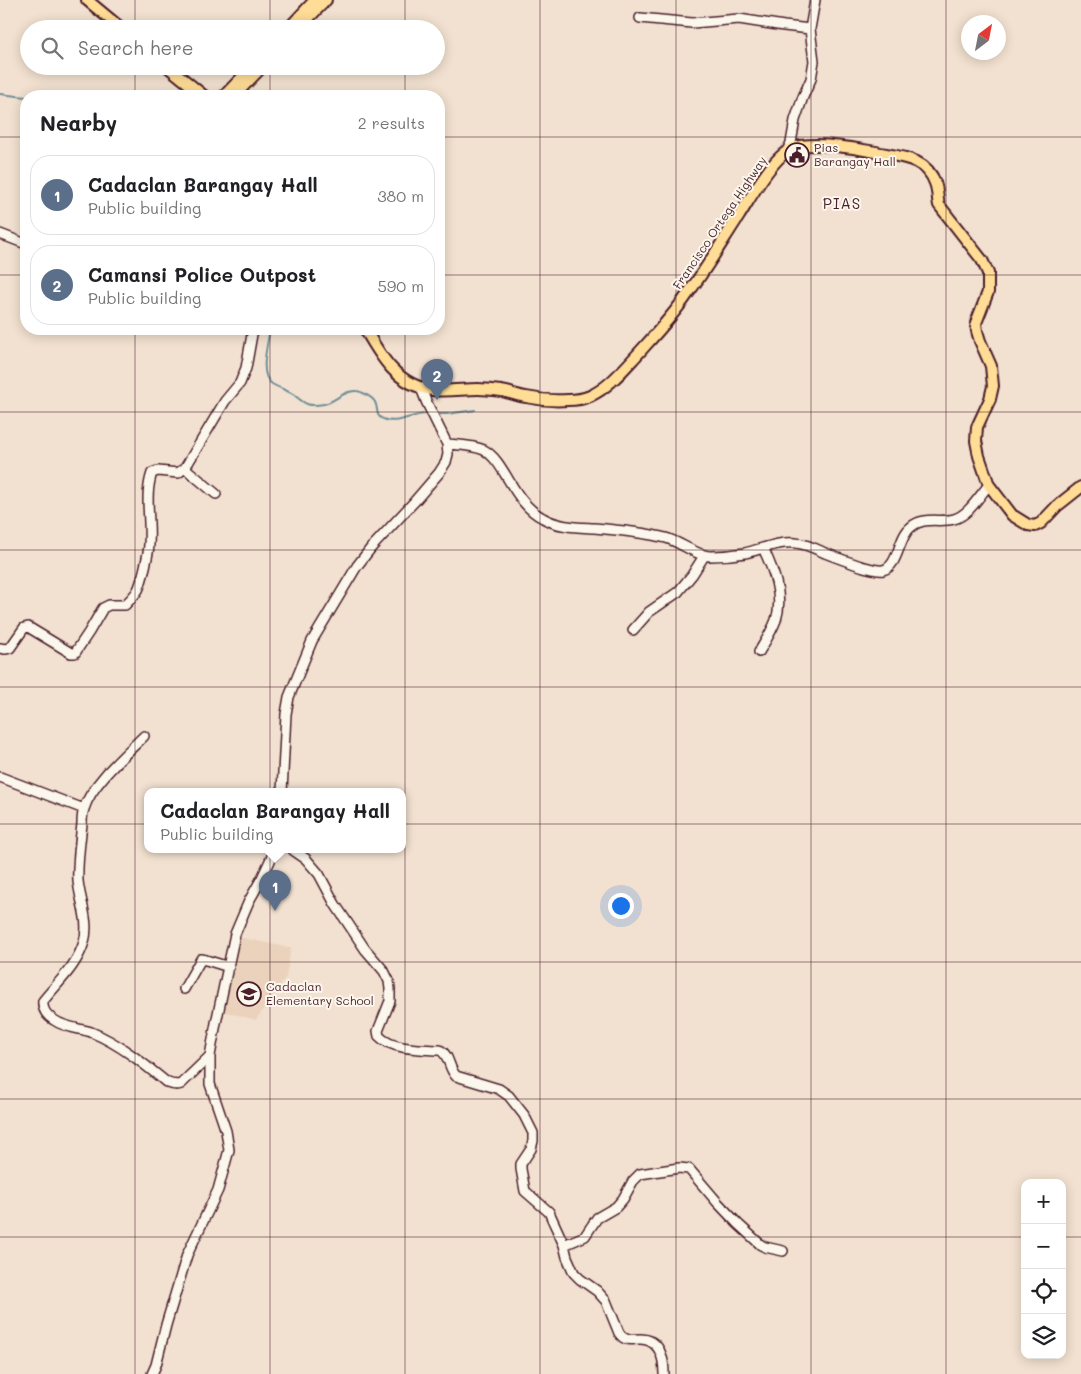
<!DOCTYPE html>
<meta charset="utf-8">
<style>
body{margin:0;font-family:Mali,sans-serif;background:#f2f2f2;color:#202124}
.controls{position:absolute;right:15px;bottom:15px;display:grid;overflow:hidden;border-radius:10px;box-shadow:0 2px 12px #0003}
.controls button{width:45px;height:45px;display:grid;place-items:center;padding:0;border:0;border-bottom:1px solid #e0e0e0;background:#fff;color:#202124;font:25px sans-serif}
.compass{position:absolute;left:961px;top:15px;width:45px;height:45px;border-radius:50%;background:#fff;box-shadow:0 2px 12px #0003;rotate:32deg}
.you{position:absolute;left:620px;top:905px;width:18px;height:18px;margin:-12px;border:4px solid #fff;border-radius:50%;background:#1a73e8;box-shadow:0 0 0 8px #1a73e833}
.badge{display:grid;place-items:center;width:32px;height:32px;border-radius:50%;background:#0b8043;color:#fff;font-size:16px;font-weight:700}
.pin{position:absolute;translate:-50% -41px;filter:drop-shadow(0 1px 2px #0008)}
.pin::after{content:'';position:absolute;top:26px;width:18px;height:15px;background:inherit;clip-path:polygon(0 0,100% 0,50% 100%)}
.popup{position:absolute;left:144px;top:788px;width:262px;height:65px;box-sizing:border-box;display:grid;place-content:center;border-radius:10px;background:#fff;filter:drop-shadow(0 1px 4px #0005);font-size:16px;white-space:nowrap;color:#757577}
.popup b{font-size:19px;color:#202124}
.popup::after{content:'';position:absolute;left:50%;top:100%;margin-left:-10px;border:10px solid transparent;border-top-color:#fff}
.list{margin:0;padding:0;list-style:none}
h2{display:flex;justify-content:space-between;align-items:center;height:65px;margin:0;padding:0 20px;font-size:21px}
h2 small{font-size:16px;font-weight:400;color:#757577}
.list li{display:grid;grid-template-columns:32px 1fr auto;gap:15px;align-items:center;box-sizing:border-box;height:80px;margin:0 10px 10px;padding:0 10px;border:1px solid #e0e0e0;border-radius:20px}
.list b{display:block;font-size:19px;white-space:nowrap}
.list p{margin:0;font-size:16px;white-space:nowrap;color:#757577}
.list em{font-size:16px;font-style:normal;color:#757577}
.icon{flex:none;width:28px;height:28px;fill:none;stroke:currentColor;stroke-width:2;stroke-linecap:round;stroke-linejoin:round}
.map{position:relative;flex:none;width:1081px;height:1374px;overflow:hidden}
.search{position:absolute;background:#fff;box-shadow:0 2px 12px #0003;left:20px;top:20px;width:425px;height:55px;display:flex;align-items:center;gap:12px;box-sizing:border-box;padding:0 18px;border-radius:28px;color:#757577;font-size:19px}
.panel{position:absolute;background:#fff;box-shadow:0 2px 12px #0003;left:20px;top:90px;width:425px;height:245px;border-radius:20px}
.map>svg:first-child{display:block}
</style>
<div class="map">
<svg width="1081" height="1374" viewBox="0 0 1081 1374">
<rect width="100%" height="100%" fill="#f2e1d0"/>
<filter id="ink" filterUnits="userSpaceOnUse"><feTurbulence type="fractalNoise" baseFrequency=".02" numOctaves="2"/><feDisplacementMap in="SourceGraphic" scale="10" xChannelSelector="R" yChannelSelector="G"/><feConvolveMatrix kernelMatrix="1 2 1 2 8 2 1 2 1" color-interpolation-filters="sRGB"/></filter>
<g filter="url(#ink)">
<path fill="#ebd2bc" d="M 238,937 L 291,948 L 286,977 L 256,1020 L 222,1011 Z"/>
<g fill="none" stroke-linecap="round" stroke-linejoin="round">
<path stroke="#708f98" stroke-width="2" d="M 0,94 L 26,97
M 270,329 C 268,343 258,375 272,384 C 279,388 286,390 293,394 C 305,404 307,407 324,404 C 335,402 344,390 356,391 C 361,391 372,397 375,402 C 379,410 374,417 386,420 C 399,424 414,413 428,414
M 435,414 L 447,414 L 475,410"/>
<g stroke="#4a1f2b" stroke-width="12">
<path id="minor" d="M 640,18 L 692,23 L 739,19 L 784,26 L 810,29
M 787,151 L 791,143 L 795,120 L 803,97 L 811,79 L 814,61 L 810,29 L 815,0
M 0,234 L 26,244
M 447,444 C 459,445 473,445 484,450 C 495,456 502,469 508,479 C 517,494 527,510 543,518 C 558,527 577,527 594,528 C 618,530 642,532 666,538 C 680,542 699,557 711,556 C 722,556 734,555 745,553 C 762,549 779,541 796,543 C 807,544 816,549 825,553 C 838,558 851,563 864,567 C 870,568 877,571 883,570 C 899,566 898,537 911,527 C 923,516 940,523 954,519 C 969,515 979,496 989,485
M 185,468 L 216,494
M 633,630 L 649,612 L 678,592 L 692,575 L 704,556
M 0,648 L 5,649 L 10,648 L 24,628 L 28,627 L 71,653 L 75,653 L 89,632 L 103,608 L 109,605 L 125,605 C 130,600 135,595 138,590 C 142,582 149,552 149,544 C 151,520 144,496 152,473 L 158,471 L 178,473 L 185,468 L 225,401 L 240,383 L 246,368 L 253,329
M 759,652 C 765,642 772,631 776,620 C 784,596 773,569 763,548
M 144,736 C 126,754 91,784 84,809 C 82,814 82,819 82,824 C 80,843 77,863 78,881 C 80,901 90,922 84,942 C 77,966 58,982 43,1001 C 42,1009 47,1016 54,1020 C 65,1028 79,1028 91,1032 C 120,1044 143,1063 166,1082 C 172,1085 176,1086 181,1084 L 210,1056
M 0,777 L 84,809
M 282,792 L 286,714 L 289,697 L 312,641 L 357,566 L 371,548 L 414,502 L 439,473 L 446,462 L 448,454 L 447,444 L 426,401 L 421,388
M 293,850 L 306,859 L 319,874 L 335,904 L 365,949 L 384,971 L 389,981 L 390,989 L 390,1001 L 378,1031 L 379,1036 C 392,1050 421,1049 440,1050 C 450,1055 448,1068 456,1076 L 499,1089 L 509,1096 L 524,1115 L 533,1133 L 533,1141 L 531,1149 L 521,1164 L 521,1169 L 525,1191 L 549,1212 L 564,1245 L 567,1257 L 574,1273 L 580,1279 L 597,1291 L 606,1301 L 619,1333 C 625,1342 631,1339 640,1339 C 660,1339 664,1358 664,1374
M 184,989 L 201,959 L 206,960 L 229,967
M 564,1245 L 585,1236 L 597,1218 L 616,1207 L 623,1199 L 633,1181 L 640,1174 L 679,1168 L 689,1169 L 718,1203 L 738,1224 L 761,1245 L 765,1247 L 783,1251
M 152,1374 L 156,1365 L 166,1325 L 187,1255 L 218,1190 L 229,1150 L 226,1131 L 210,1084 L 210,1056 L 216,1023 L 235,934 L 249,901 L 262,878 L 275,850"/>
</g>
<g stroke="#4a1f2b" stroke-width="14">
<path id="major" d="M 87,0 L 122,29
M 288,29 L 315,0
M 298,29 L 326,0
M 167,66 L 204,96
M 224,96 L 253,66
M 234,96 L 263,66
M 365,329 C 381,357 397,385 432,390 C 447,392 463,389 478,389 C 485,389 493,390 501,391 C 509,392 518,396 526,397 C 540,400 554,401 568,400 C 575,400 583,399 590,396 C 608,388 623,370 636,356 C 653,337 672,317 687,295 C 706,269 722,242 739,216 C 751,197 773,156 793,148 C 811,141 856,148 876,152 C 900,157 926,157 935,183 C 938,190 937,197 939,205 L 982,260 L 988,273 L 988,292 L 976,323 L 977,331 L 980,341 L 991,366 L 993,386 L 990,399 L 977,427 L 976,441 L 979,456 L 989,485 L 1012,515 L 1028,525 L 1035,526 L 1041,523 L 1057,506 L 1081,487"/>
</g>
<use href="#minor" stroke="#fbf7ec" stroke-width="9"/>
<use href="#major" stroke="#ffdd96" stroke-width="10"/>
</g>
</g>
<path fill="none" stroke="#4a1f2b" stroke-width="1" stroke-opacity="0.55" d="M 135,0 L 135,29M 270,0 L 270,29M 405,0 L 405,29M 540,0 L 540,1374M 676,0 L 676,1374M 811,0 L 811,1374M 946,0 L 946,1374M 135,66 L 135,96M 270,66 L 270,96M 405,66 L 405,96M 0,137 L 26,137M 439,137 L 1081,137M 0,275 L 26,275M 439,275 L 1081,275M 135,329 L 135,1374M 270,329 L 270,1374M 405,329 L 405,1374M 0,412 L 1081,412M 0,550 L 1081,550M 0,687 L 1081,687M 0,824 L 1081,824M 0,962 L 1081,962M 0,1099 L 1081,1099M 0,1237 L 1025,1237M 1062,1237 L 1081,1237"/>
<defs>
<g id="civic-ring" transform="scale(1.25)"><circle r="9.5" fill="#fbf7ec" stroke="#4a1f2b" stroke-width="1.5"/><path d="M-.6-6.5H3V-4.5H.6V-3L4-1V1h2V6H-6V1h2V-1L-.6-3ZM-1.2 2.5V6h2.4V2.5Z" fill="#4a1f2b"/></g>
<g id="school-ring" transform="scale(1.25)"><circle r="9.5" fill="#fbf7ec" stroke="#4a1f2b" stroke-width="1.5"/><path d="M0-5L7-2L0 1L-7-2ZM-4 1L0 2.5L4 1V4Q0 6-4 4Z" fill="#4a1f2b"/></g>
</defs>
<g fill-rule="evenodd">
<use href="#civic-ring" x="797" y="155"/>
<use href="#school-ring" x="249" y="994"/>
</g>
<g text-anchor="middle" stroke-width="4" stroke-linejoin="round" paint-order="stroke">
<g font-size="12" fill="#4a1f2b" stroke="#fbf7ec" text-anchor="start">
<text x="814" y="152">Pias<tspan x="814" dy="14">Barangay Hall</tspan></text>
<text x="266" y="991">Cadaclan<tspan x="266" dy="14">Elementary School</tspan></text>
</g>
<g font-size="12" fill="#4a1f2b" stroke="#fbf7ec">
<text transform="translate(720 223) rotate(-56)" y="4">Francisco Ortega Highway</text>
</g>
<g font-size="15" letter-spacing="1" fill="#4a1f2b" stroke="#fbf7ec">
<text x="842" y="209">PIAS</text>
</g>
</g>
</svg>
<div class="controls">
<button>+</button>
<button>−</button>
<button><svg class="icon" aria-label="locate" viewBox="0 0 24 24"><circle cx="12" cy="12" r="6"/><path d="M12 2v4M12 18v4M2 12h4M18 12h4"/></svg></button>
<button><svg class="icon" aria-label="layers" viewBox="0 0 24 24"><path d="M12 4l9 5-9 5-9-5zM3 14l9 5 9-5"/></svg></button>
</div>
<svg class="compass" viewBox="-18 -18 36 36"><path d="M0-13l5 13h-10z" fill="#e53935"/><path d="M0 13l5-13h-10z" fill="#757577"/></svg>
<div class="you"></div>
<div class="pin badge" style="left:275px;top:911px;background:#5c6f8a">1</div>
<div class="popup"><b>Cadaclan Barangay Hall</b>Public building</div>
<div class="pin badge" style="left:437px;top:400px;background:#5c6f8a">2</div>
<div class="search"><svg class="icon" aria-label="search" viewBox="0 0 24 24"><circle cx="10" cy="10" r="6"/><path d="M15 15l6 6"/></svg>Search here</div>
<section class="panel">
<h2>Nearby<small>2 results</small></h2>
<ul class="list">
<li><span class="badge" style="background:#5c6f8a">1</span><div><b>Cadaclan Barangay Hall</b><p>Public building</p></div><em>380 m</em></li>
<li><span class="badge" style="background:#5c6f8a">2</span><div><b>Camansi Police Outpost</b><p>Public building</p></div><em>590 m</em></li>
</ul>
</section>
</div>
